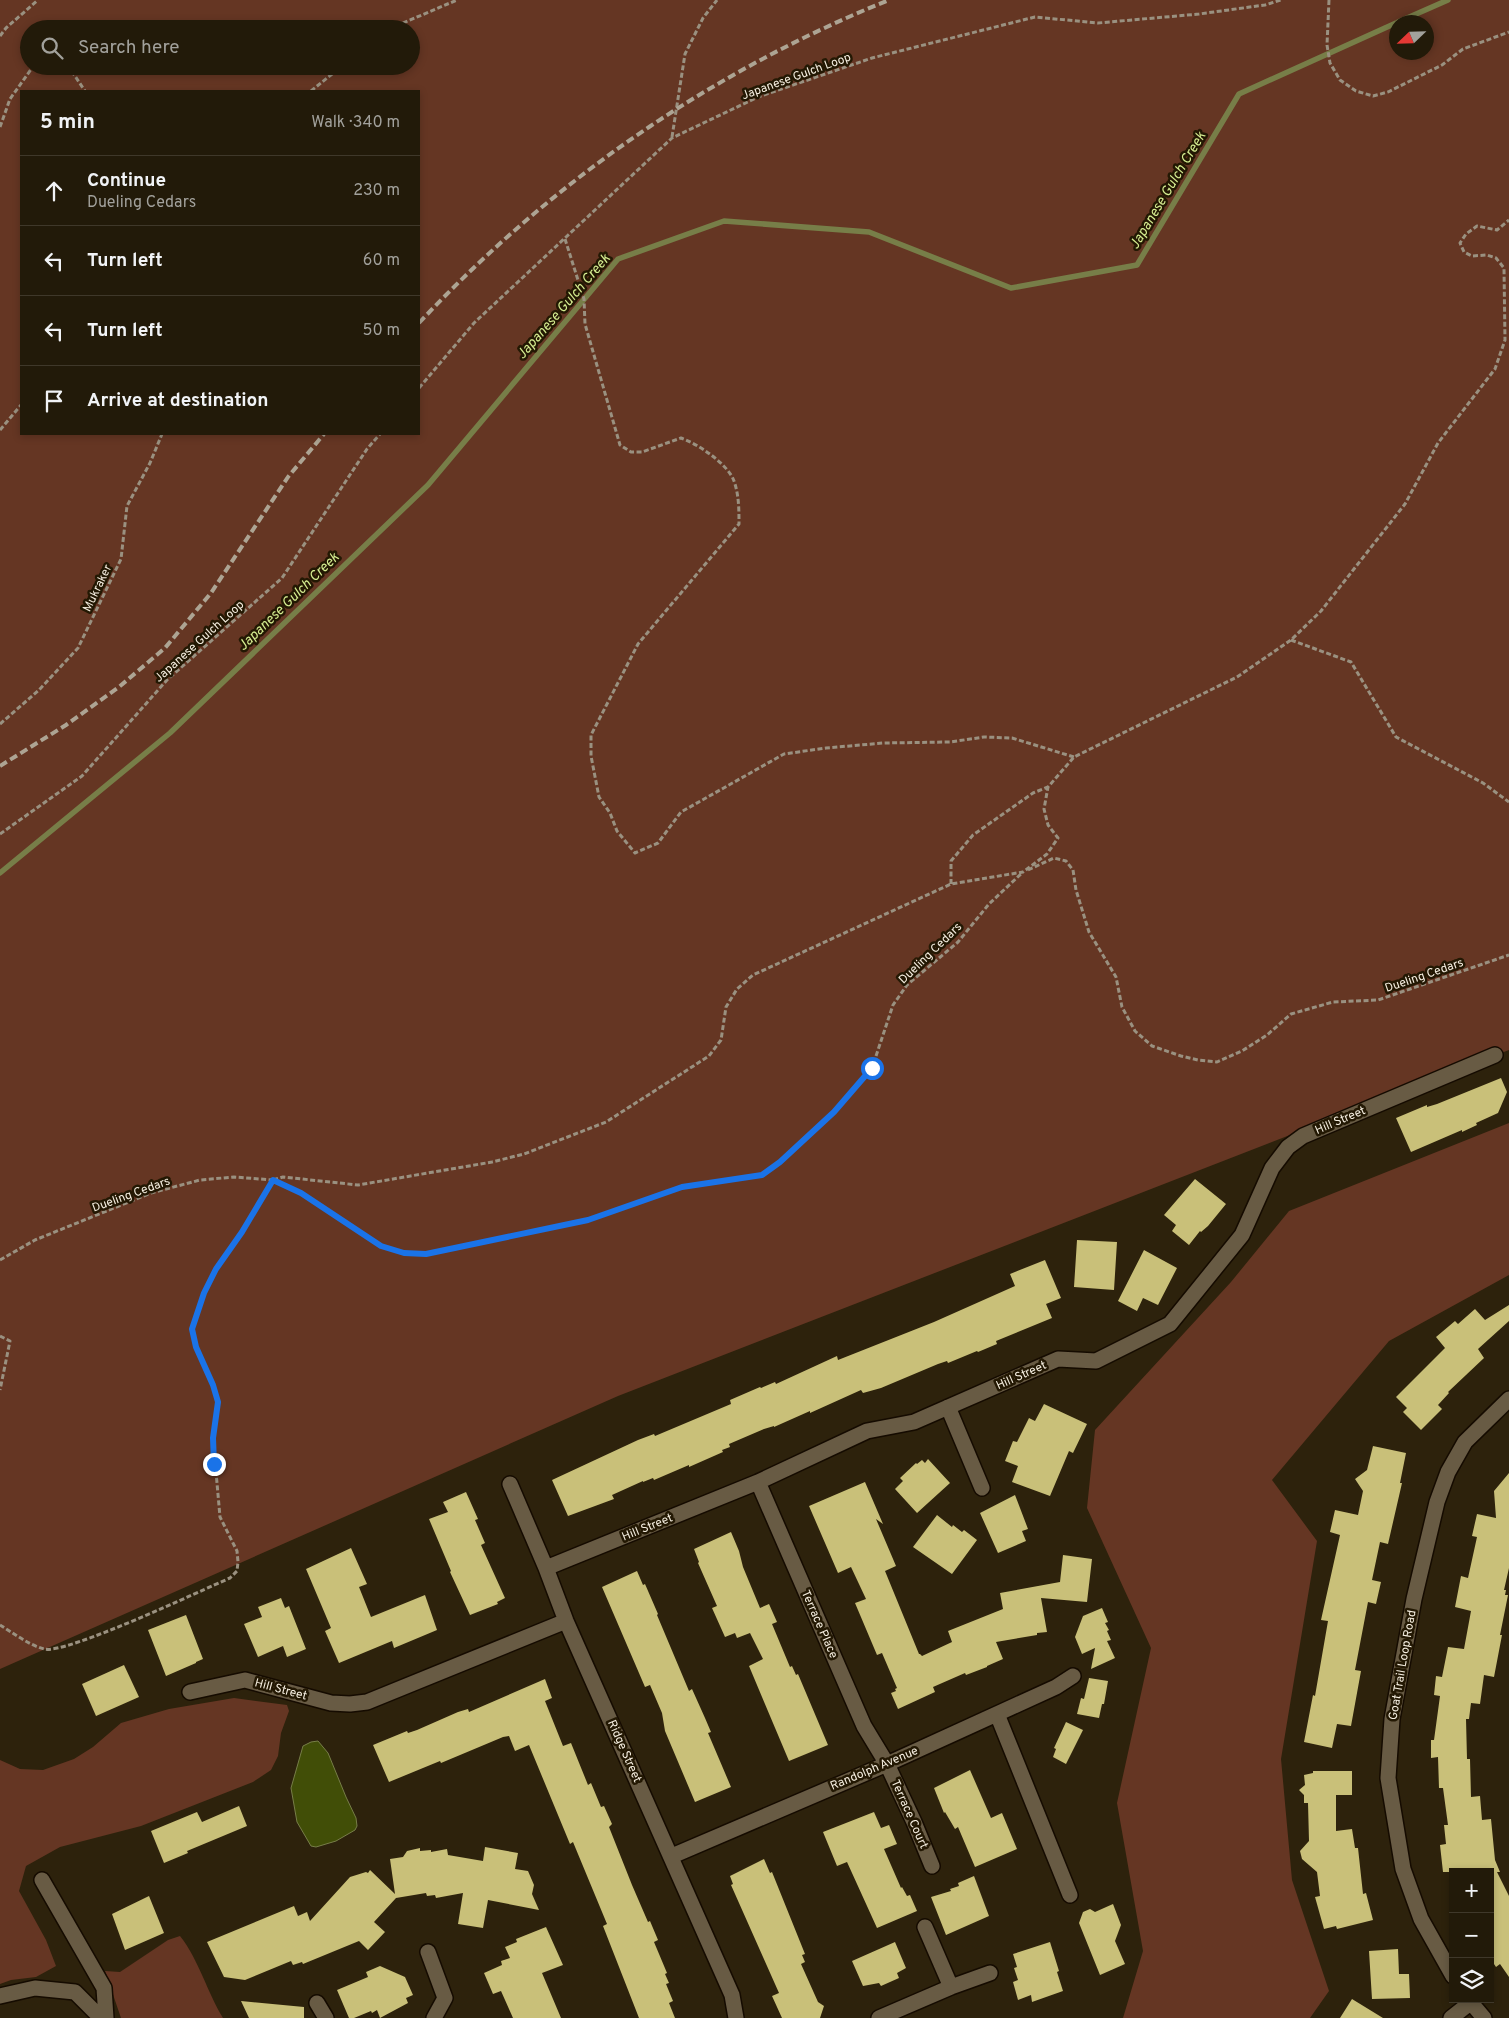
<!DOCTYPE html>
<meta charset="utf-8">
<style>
body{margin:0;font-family:Overpass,sans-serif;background:#2e2717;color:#f1f3f6}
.controls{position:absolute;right:15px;bottom:15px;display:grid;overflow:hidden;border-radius:0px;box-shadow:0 2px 8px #0003}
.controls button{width:45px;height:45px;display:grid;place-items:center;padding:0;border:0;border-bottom:1px solid #3f382a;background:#221a09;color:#f1f3f6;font:25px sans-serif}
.compass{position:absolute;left:1389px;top:15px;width:45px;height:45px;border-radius:50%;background:#221a09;box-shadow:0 2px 8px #0003;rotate:247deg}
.stop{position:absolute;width:15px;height:15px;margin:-11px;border:4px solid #1a73e8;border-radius:50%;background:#fff}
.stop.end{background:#1a73e8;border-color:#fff;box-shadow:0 1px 5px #0008}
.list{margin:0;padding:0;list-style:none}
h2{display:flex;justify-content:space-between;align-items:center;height:65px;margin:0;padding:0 20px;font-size:21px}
h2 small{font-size:16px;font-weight:400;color:#a2a19c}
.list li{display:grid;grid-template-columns:32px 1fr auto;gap:15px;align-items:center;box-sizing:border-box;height:70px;padding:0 20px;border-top:1px solid #3f382a}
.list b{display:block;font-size:19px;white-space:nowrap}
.list p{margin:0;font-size:16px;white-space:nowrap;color:#a2a19c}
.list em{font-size:16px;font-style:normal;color:#a2a19c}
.icon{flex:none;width:28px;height:28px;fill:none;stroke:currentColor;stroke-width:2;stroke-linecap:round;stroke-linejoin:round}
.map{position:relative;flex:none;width:1509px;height:2018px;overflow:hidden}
.search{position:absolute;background:#221a09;box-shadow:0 2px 8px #0003;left:20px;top:20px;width:400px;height:55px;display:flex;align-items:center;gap:12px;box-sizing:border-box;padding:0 18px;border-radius:28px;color:#a2a19c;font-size:19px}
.panel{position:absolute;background:#221a09;box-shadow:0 2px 8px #0003;left:20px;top:90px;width:400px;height:345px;border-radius:0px}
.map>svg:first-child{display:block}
</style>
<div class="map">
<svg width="1509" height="2018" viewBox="0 0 1509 2018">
<rect width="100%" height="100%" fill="#2d220c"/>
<path fill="#653623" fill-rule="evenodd" d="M 0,0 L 1509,0 L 1509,1050 L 618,1396 L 0,1669 ZM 1396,22 L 1426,22 L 1426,52 L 1396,52 ZM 29,29 L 411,29 L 411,66 L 29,66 ZM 21,91 L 419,91 L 419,434 L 21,434 Z
M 1509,1123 L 1509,1275 L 1389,1341 L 1272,1480 L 1317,1541 L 1281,1759 L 1292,1880 L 1329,1991 L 1310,2018 L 1123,2018 L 1143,1951 L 1117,1803 L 1151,1648 L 1087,1508 L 1095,1430 L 1231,1282 L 1289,1211 Z
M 234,1698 L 287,1705 L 289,1711 L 281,1733 L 278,1756 L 271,1770 L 253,1782 L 141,1826 L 60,1847 L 26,1866 L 19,1891 L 46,1940 L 56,1966 L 36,1977 L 11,1980 L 0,1984 L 0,1760 L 20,1769 L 43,1770 L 74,1759 L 93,1747 L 121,1723 L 169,1709 Z
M 180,1936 C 199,1960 207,1992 223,2018 L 121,2018 L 105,1971 L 120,1972 L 168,1940 Z"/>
<path fill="#414e07" stroke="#777e48" d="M 318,1741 L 328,1753 L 346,1797 L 356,1818 L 357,1826 L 355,1830 L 336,1841 L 316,1847 L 311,1846 L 297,1822 L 291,1788 L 303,1746 L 311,1742 Z"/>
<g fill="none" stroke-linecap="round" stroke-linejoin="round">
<path stroke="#777e48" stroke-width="5.5" d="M 1398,22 L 1448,0
M 0,873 L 170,733 L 428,485 L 618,259 L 724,221 L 869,232 L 1011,288 L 1137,265 L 1239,94 L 1396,23"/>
</g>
<path fill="#c9c079" d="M 1501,1078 L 1507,1092 L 1498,1113 L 1476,1123 L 1477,1125 L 1462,1132 L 1462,1130 L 1411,1152 L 1396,1118 L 1427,1105 L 1427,1107 L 1437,1104 Z
M 1195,1179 L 1226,1204 L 1208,1226 L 1201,1232 L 1200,1231 L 1189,1245 L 1172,1231 L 1176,1225 L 1164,1215 Z
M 1077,1240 L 1117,1242 L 1114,1290 L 1074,1287 Z
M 1144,1250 L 1177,1268 L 1158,1305 L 1143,1298 L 1137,1311 L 1118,1301 Z
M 1045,1260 L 1061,1298 L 1046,1304 L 1052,1318 L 996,1341 L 997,1344 L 978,1352 L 977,1351 L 948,1363 L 947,1361 L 938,1364 L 881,1388 L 863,1393 L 861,1390 L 810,1413 L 810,1411 L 774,1427 L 774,1426 L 764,1429 L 729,1444 L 730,1447 L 722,1450 L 723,1452 L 689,1467 L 689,1465 L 654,1480 L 653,1478 L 643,1482 L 643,1481 L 612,1495 L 614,1499 L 568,1516 L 552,1480 L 638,1440 L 654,1434 L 655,1436 L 731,1404 L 730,1400 L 760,1387 L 761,1388 L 775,1382 L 776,1384 L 837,1356 L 838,1360 L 934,1322 L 1015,1286 L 1010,1274 Z
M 1509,1305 L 1509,1321 L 1478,1349 L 1484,1358 L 1448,1392 L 1449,1393 L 1438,1405 L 1442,1409 L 1421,1430 L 1403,1412 L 1407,1408 L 1396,1397 L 1445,1348 L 1436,1337 L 1455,1321 L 1458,1324 L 1475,1309 L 1485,1320 Z
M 1044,1404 L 1087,1424 L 1073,1453 L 1069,1451 L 1050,1496 L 1012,1482 L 1018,1466 L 1005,1461 L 1013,1441 L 1017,1442 L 1029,1418 L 1035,1421 Z
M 1373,1446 L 1406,1453 L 1400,1483 L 1402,1483 L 1388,1544 L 1380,1542 L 1372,1580 L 1381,1582 L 1376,1604 L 1368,1602 L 1355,1670 L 1361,1671 L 1351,1726 L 1337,1724 L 1332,1748 L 1304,1742 L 1313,1695 L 1315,1696 L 1328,1621 L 1321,1620 L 1340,1535 L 1330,1532 L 1335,1510 L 1358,1515 L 1363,1491 L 1355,1479 L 1367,1470 Z
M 928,1459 L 950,1483 L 917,1513 L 895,1489 L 903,1481 L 900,1478 L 916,1463 L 917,1464 L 922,1460 L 925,1463 Z
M 1509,1473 L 1509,1568 L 1504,1590 L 1506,1590 L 1505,1595 L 1508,1595 L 1500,1635 L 1502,1635 L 1494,1677 L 1484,1675 L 1480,1704 L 1471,1703 L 1469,1719 L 1466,1719 L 1467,1759 L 1470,1759 L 1471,1797 L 1480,1796 L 1482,1820 L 1491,1819 L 1495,1860 L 1500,1872 L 1497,1872 L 1509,1896 L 1509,1977 L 1500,1964 L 1496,1967 L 1490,1958 L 1490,1872 L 1443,1872 L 1440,1845 L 1446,1844 L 1444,1825 L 1448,1825 L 1443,1788 L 1439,1788 L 1438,1757 L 1431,1758 L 1431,1740 L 1434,1740 L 1440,1696 L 1434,1695 L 1436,1676 L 1442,1677 L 1448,1647 L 1464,1649 L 1471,1611 L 1455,1607 L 1461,1576 L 1468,1578 L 1477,1537 L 1472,1536 L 1477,1514 L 1496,1518 L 1494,1491 Z
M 865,1482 L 883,1524 L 876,1519 L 896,1566 L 885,1571 L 919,1654 L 920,1654 L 922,1656 L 952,1642 L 948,1631 L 1003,1609 L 1000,1593 L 1060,1582 L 1063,1555 L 1092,1559 L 1087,1602 L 1041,1598 L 1047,1632 L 1037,1633 L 1037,1635 L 996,1642 L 1003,1659 L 987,1666 L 987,1667 L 966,1675 L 965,1673 L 933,1687 L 935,1692 L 898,1709 L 891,1693 L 896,1691 L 895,1689 L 897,1688 L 882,1653 L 877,1655 L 855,1603 L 866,1599 L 851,1567 L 838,1573 L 809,1506 Z
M 466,1492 L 478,1519 L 475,1520 L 485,1543 L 481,1545 L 505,1598 L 497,1602 L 498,1604 L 470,1615 L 450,1572 L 451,1571 L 429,1519 L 448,1512 L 443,1502 Z
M 1015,1495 L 1028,1529 L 1022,1531 L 1026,1541 L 998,1553 L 980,1513 Z
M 937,1515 L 952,1527 L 953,1525 L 962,1532 L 964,1530 L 977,1540 L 952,1574 L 913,1547 Z
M 731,1532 L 739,1551 L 743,1567 L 760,1608 L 769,1604 L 777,1622 L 772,1624 L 790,1667 L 792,1666 L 796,1675 L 798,1674 L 828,1745 L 789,1761 L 749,1666 L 763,1659 L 750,1633 L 737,1638 L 735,1633 L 725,1637 L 712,1608 L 717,1606 L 698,1563 L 699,1562 L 694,1549 Z
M 351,1548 L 367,1584 L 359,1587 L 371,1617 L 425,1595 L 437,1630 L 394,1648 L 392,1641 L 339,1663 L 325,1631 L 331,1628 L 306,1569 Z
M 637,1571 L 643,1585 L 645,1584 L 658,1614 L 657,1615 L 689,1691 L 692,1689 L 705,1718 L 711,1732 L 708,1733 L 731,1787 L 695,1802 L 665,1731 L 662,1713 L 650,1685 L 645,1687 L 602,1587 Z
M 281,1598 L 285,1608 L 289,1606 L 306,1649 L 287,1657 L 283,1646 L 258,1657 L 244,1624 L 262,1617 L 258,1607 Z
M 1102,1608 L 1108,1622 L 1105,1623 L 1109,1630 L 1107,1631 L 1111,1640 L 1107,1641 L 1115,1658 L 1091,1669 L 1095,1648 L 1082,1654 L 1075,1637 L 1083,1616 Z
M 186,1615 L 203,1659 L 196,1662 L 196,1663 L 166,1676 L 148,1630 Z
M 124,1665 L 139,1697 L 96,1716 L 82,1684 Z
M 1089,1678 L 1108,1681 L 1104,1704 L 1102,1704 L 1099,1718 L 1077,1714 L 1081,1698 L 1084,1699 Z
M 545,1679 L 552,1698 L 545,1701 L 563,1746 L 571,1743 L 588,1785 L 591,1783 L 601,1807 L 604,1806 L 612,1824 L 609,1827 L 632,1885 L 648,1922 L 650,1921 L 658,1940 L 654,1942 L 667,1973 L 665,1974 L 669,1983 L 666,1984 L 673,2001 L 669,2003 L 675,2018 L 639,2018 L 603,1926 L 607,1924 L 573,1842 L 570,1844 L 529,1745 L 515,1751 L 509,1736 L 503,1737 L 441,1763 L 440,1761 L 389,1782 L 373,1745 L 407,1731 L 408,1733 L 417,1730 L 458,1712 L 468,1709 L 469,1712 Z
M 1066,1722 L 1083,1730 L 1066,1764 L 1053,1757 L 1056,1749 L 1054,1748 Z
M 970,1770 L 991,1818 L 1002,1813 L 1017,1849 L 975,1867 L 958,1827 L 955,1829 L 945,1812 L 944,1813 L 934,1788 Z
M 1313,1771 L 1352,1771 L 1352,1795 L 1336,1795 L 1336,1831 L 1352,1829 L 1355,1848 L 1358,1848 L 1363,1894 L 1366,1893 L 1373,1920 L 1337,1929 L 1336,1926 L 1324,1929 L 1315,1897 L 1320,1896 L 1317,1872 L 1302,1859 L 1300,1851 L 1309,1841 L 1308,1803 L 1304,1803 L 1304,1795 L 1299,1790 L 1305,1785 L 1304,1775 L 1313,1773 Z
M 239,1806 L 247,1826 L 187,1851 L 188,1853 L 164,1863 L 151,1831 L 197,1812 L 202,1822 Z
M 874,1812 L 881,1828 L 889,1825 L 897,1844 L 884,1849 L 901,1888 L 902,1887 L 907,1896 L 910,1895 L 917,1911 L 877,1928 L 847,1862 L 837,1866 L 823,1832 Z
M 485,1847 L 518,1853 L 515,1869 L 528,1871 L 534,1885 L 532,1894 L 539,1910 L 488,1900 L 483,1928 L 458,1924 L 463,1893 L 436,1898 L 435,1895 L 427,1896 L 426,1893 L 396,1898 L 374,1922 L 385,1932 L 368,1950 L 359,1941 L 303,1964 L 302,1962 L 293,1965 L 291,1961 L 245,1980 L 224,1977 L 207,1942 L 294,1906 L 298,1916 L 307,1912 L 310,1921 L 350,1877 L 366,1872 L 368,1873 L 370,1870 L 395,1894 L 390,1859 L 403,1857 L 407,1851 L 420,1848 L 420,1851 L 431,1850 L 431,1852 L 447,1849 L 448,1855 L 483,1861 Z
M 764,1859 L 770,1873 L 772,1872 L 805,1954 L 802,1955 L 805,1962 L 801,1964 L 818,2002 L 824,2006 L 820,2018 L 782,2018 L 772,1996 L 779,1993 L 731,1885 L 733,1884 L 730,1876 Z
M 974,1876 L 989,1916 L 946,1935 L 931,1897 L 951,1891 L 950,1889 L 959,1886 L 958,1883 Z
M 149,1896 L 164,1933 L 125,1950 L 112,1914 Z
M 1113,1904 L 1121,1925 L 1115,1941 L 1125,1964 L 1100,1975 L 1079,1923 L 1083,1912 L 1090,1909 L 1095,1912 Z
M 546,1927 L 563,1965 L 542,1973 L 561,2018 L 513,2018 L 501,1991 L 493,1994 L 484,1973 L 502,1965 L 501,1961 L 510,1958 L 505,1947 L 517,1942 L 516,1939 Z
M 895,1942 L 906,1968 L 897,1973 L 899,1978 L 881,1986 L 879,1983 L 863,1986 L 852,1961 Z
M 1050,1942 L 1059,1971 L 1057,1972 L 1063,1991 L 1032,2002 L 1031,1995 L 1018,2000 L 1013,1982 L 1018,1980 L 1014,1968 L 1017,1967 L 1013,1954 Z
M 1398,1949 L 1399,1974 L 1409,1974 L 1410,1998 L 1372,1999 L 1369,1951 Z
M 380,1966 L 405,1977 L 413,1995 L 406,1998 L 408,2003 L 380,2018 L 377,2010 L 372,2013 L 371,2011 L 354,2018 L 349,2018 L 337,1990 L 368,1977 L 366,1972 Z
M 1352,1999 L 1383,2018 L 1340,2018 Z
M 241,2001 L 304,2007 L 304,2018 L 249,2018 Z"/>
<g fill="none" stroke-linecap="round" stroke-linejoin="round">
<g stroke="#150b00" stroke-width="18">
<path id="minor" d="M 948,1407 L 982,1488
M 758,1482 L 864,1726 L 887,1764 L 914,1822 L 932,1866
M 510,1484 L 546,1568 L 566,1621 L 732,1995 L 736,2018
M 546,1568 L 758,1482 L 867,1431 L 914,1422 L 1058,1359 L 1096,1361 L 1170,1324 L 1242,1235 L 1272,1168 L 1288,1147 L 1303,1136 L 1495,1055
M 190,1692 L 245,1680 L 331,1703 L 350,1704 L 367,1702 L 566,1621
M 997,1714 L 1070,1895
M 672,1856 L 887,1764 L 1056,1687 L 1073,1676
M 42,1880 L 104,1988 L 106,2018
M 925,1927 L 951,1987
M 428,1952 L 445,1998 L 434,2018
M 1453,1976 L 1421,1919 L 1403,1869 L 1388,1778 L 1392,1719 L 1414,1599 L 1437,1502 L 1448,1472 L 1465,1442 L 1509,1399
M 0,1996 L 35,1988 L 75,1992 L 101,2018
M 1468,1999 L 1484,2018
M 317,2003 L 326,2018
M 879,2018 L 951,1987 L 990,1973
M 1451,2018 L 1470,2003"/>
</g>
<path stroke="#9a9180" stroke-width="3" stroke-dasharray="5 2.5" stroke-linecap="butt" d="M 1329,0 L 1327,45 L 1330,63 L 1340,80 L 1356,91 L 1373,96 L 1388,92 L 1442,65 L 1463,49 L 1509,32
M 389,29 L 457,0
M 0,36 L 6,28 L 38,0
M 66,66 L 71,70 L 85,91
M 311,91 L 342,66
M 0,127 L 10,99 L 32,68 L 43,66
M 672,137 L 685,54 L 703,18 L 717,0
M 565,239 L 584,299 L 585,324 L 620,445 L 631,452 L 642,452 L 681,438 C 698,444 728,464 734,481 C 739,495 739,510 739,524 L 638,644 L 591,735 L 591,756 L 599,797 L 610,813 L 617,831 L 635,853 L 658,843 L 681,812 L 784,754 L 826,748 L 883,743 L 950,742 L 984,737 L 1012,738 L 1074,757
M 419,388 L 474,323 L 672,138 L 758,97 L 872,58 L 1035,17 L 1098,23 L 1199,14 L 1265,5 L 1281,0
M 0,430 L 21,405
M 1291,640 L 1351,662 L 1396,737 L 1483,783 L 1509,802
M 0,724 L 39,690 L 78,648 L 121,559 L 127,506 L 150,463 L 162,434
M 0,834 L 82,776 L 167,680 L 282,578 L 367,449 L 380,434
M 1028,870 L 1054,858 L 1066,861 L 1073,870 L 1076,890 L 1089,932 L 1116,977 L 1122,1007 L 1135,1031 L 1152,1046 L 1181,1056 L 1198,1060 L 1217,1062 L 1242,1051 L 1267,1035 L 1291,1014 L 1333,1002 L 1378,1000 L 1509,955
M 951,884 L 951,861 L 973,835 L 1033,793 L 1048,787
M 0,1260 L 35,1240 L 151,1193 L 200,1180 L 234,1177 L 273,1180 L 301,1193 L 381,1246 L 404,1253 L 426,1254 L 589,1220 L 683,1187 L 762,1175 L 780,1162 L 834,1112 L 872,1068 L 893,1005 L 907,985 L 958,942 L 989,904 L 1023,872
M 0,1336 L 10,1341 L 0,1390
M 0,1625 C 13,1633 29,1645 44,1649 C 65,1655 202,1590 230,1578 L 237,1571 L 238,1562 L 237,1551 L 220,1517 L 213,1438 L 218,1402 L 213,1385 L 196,1347 L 192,1329 L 204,1293 L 216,1269 L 242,1232 L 273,1180 L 283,1177 L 358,1185 L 492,1162 L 524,1154 L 606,1122 L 709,1056 L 721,1040 L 726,1007 L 737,989 L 753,975 L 951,884 L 1023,872 L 1047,854 L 1058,838 L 1048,825 L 1044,809 L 1048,787 L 1074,757 L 1237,677 L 1291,640 L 1321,611 L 1405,504 L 1438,443 L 1495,369 L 1505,340 L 1504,268 L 1496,258 L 1487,255 L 1472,256 L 1464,252 L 1460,243 L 1466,234 L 1477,226 L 1497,230 L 1509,220"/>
<use href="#minor" stroke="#685b44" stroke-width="15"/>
<path stroke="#ada493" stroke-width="4" stroke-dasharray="8 4" stroke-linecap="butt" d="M 419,323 C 551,182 710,72 889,0
M 0,766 L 66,725 L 119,687 L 165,648 L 211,593 L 288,477 L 324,434"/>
</g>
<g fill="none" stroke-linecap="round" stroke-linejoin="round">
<path stroke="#1a73e8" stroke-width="6" d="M 214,1464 L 213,1438 L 218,1402 L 213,1385 L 196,1347 L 192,1329 L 204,1293 L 216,1269 L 242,1232 L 273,1180 L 301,1193 L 381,1246 L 404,1253 L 426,1254 L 588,1220 L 682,1187 L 762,1175 L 780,1162 L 834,1112 L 872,1068"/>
</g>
<g text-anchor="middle" stroke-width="5" stroke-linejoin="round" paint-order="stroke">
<g font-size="12" fill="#f6efe1" stroke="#231803">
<text transform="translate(796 76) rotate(-20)" y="4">Japanese Gulch Loop</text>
<text transform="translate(97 588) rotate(-64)" y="4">Mukraker</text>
<text transform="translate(199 641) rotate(-42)" y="4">Japanese Gulch Loop</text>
<text transform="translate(930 953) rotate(-44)" y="4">Dueling Cedars</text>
<text transform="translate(1424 975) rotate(-19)" y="4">Dueling Cedars</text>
<text transform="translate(1340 1120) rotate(-23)" y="4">Hill Street</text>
<text transform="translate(131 1194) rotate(-20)" y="4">Dueling Cedars</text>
<text transform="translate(1021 1375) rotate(-24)" y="4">Hill Street</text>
<text transform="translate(647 1527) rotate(-22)" y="4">Hill Street</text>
<text transform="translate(820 1624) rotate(66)" y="4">Terrace Place</text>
<text transform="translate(1402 1665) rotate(-80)" y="4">Goat Trail Loop Road</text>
<text transform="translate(281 1689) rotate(15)" y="4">Hill Street</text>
<text transform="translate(625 1751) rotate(66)" y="4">Ridge Street</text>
<text transform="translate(874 1768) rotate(-23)" y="4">Randolph Avenue</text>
<text transform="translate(910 1814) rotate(66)" y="4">Terrace Court</text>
</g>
<g font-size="14" font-style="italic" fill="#d6ee91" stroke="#231803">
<text transform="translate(1167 190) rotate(-59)" y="5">Japanese Gulch Creek</text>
<text transform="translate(563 306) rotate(-49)" y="5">Japanese Gulch Creek</text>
<text transform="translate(288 601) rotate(-44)" y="5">Japanese Gulch Creek</text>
</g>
</g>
</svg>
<div class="controls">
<button>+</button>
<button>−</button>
<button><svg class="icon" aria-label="layers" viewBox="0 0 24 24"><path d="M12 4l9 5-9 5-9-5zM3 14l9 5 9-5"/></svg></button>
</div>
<svg class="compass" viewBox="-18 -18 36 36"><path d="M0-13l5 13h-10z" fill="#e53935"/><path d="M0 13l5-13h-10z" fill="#a2a19c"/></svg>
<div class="stop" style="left:872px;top:1068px"></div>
<div class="stop end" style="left:214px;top:1464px"></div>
<div class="search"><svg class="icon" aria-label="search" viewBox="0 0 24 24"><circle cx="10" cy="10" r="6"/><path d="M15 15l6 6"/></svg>Search here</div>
<section class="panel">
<h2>5 min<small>Walk · 340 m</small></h2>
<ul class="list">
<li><svg class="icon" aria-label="ahead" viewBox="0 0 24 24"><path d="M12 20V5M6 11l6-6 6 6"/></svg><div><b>Continue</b><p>Dueling Cedars</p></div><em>230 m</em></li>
<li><svg class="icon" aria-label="left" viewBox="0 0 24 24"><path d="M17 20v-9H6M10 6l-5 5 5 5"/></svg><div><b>Turn left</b></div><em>60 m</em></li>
<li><svg class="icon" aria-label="left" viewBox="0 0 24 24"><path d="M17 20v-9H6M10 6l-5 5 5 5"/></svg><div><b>Turn left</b></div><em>50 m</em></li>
<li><svg class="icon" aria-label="arrive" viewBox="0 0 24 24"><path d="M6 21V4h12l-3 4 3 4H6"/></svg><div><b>Arrive at destination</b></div></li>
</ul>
</section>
</div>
